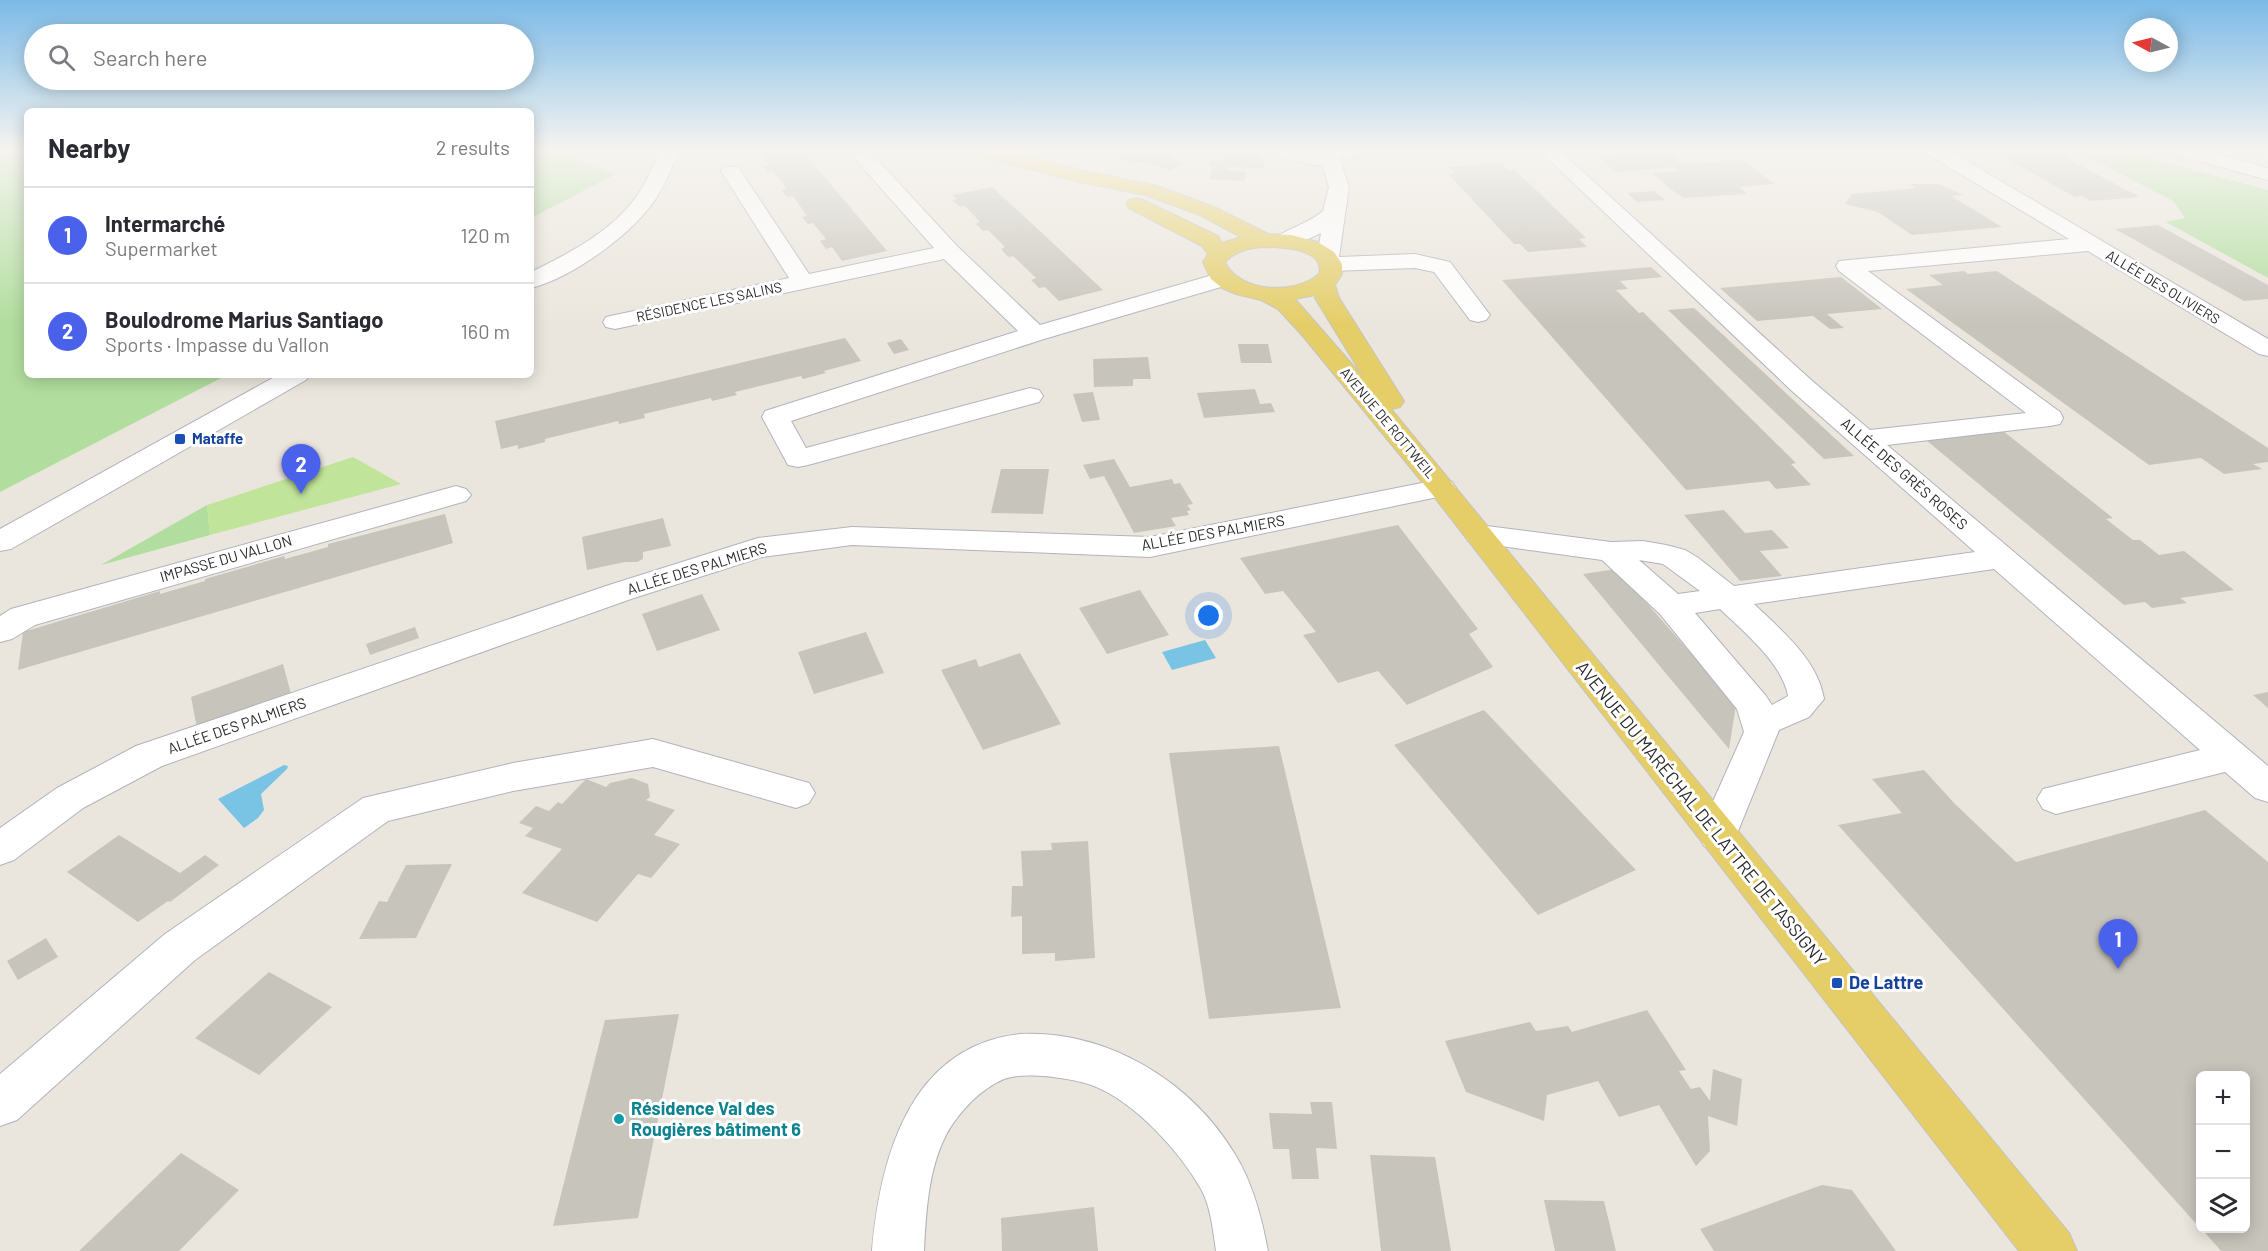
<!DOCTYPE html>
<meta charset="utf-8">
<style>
body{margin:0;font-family:Barlow,sans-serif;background:#f7f7f7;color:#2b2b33}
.controls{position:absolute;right:18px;bottom:18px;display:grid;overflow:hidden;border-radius:9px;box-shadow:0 3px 15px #0003}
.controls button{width:54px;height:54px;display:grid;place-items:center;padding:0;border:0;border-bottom:2px solid #e1e1e2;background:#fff;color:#2b2b33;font:30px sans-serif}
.compass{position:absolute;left:2124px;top:18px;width:54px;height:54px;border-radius:50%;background:#fff;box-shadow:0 3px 15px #0003;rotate:277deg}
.you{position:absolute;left:1209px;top:616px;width:21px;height:21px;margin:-15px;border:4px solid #fff;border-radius:50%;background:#1a73e8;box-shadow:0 0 0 9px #1a73e833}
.badge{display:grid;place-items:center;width:39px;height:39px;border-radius:50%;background:#4a61eb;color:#fff;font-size:20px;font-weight:700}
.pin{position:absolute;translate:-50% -50px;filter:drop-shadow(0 2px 3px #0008)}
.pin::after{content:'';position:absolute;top:32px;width:21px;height:18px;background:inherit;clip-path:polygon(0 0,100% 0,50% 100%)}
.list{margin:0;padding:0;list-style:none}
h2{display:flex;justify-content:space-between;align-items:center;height:78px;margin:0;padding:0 24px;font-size:26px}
h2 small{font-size:20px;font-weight:400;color:#7c7c81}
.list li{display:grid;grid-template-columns:39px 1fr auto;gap:18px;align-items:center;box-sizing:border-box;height:96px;padding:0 24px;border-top:2px solid #e1e1e2}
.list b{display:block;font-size:22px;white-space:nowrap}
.list p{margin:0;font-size:20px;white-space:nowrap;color:#7c7c81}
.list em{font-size:20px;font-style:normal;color:#7c7c81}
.icon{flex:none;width:33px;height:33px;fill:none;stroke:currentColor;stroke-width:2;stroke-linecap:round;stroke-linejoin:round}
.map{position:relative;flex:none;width:2268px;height:1251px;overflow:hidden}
.search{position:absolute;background:#fff;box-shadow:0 3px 15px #0003;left:24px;top:24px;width:510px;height:66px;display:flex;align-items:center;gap:15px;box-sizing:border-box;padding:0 21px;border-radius:33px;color:#7c7c81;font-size:22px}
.panel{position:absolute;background:#fff;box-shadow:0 3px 15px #0003;left:24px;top:108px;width:510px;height:270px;border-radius:9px}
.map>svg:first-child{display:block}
</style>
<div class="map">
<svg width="2268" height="1251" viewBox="0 0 2268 1251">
<rect width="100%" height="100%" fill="#ebe6dd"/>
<path fill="#b1dd9e" d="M 0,150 L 27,150 L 27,375 L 227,375 L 0,492 Z
M 531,150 L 547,150 L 616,174 L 531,218 Z
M 2074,150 L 2119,150 L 2268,190 L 2268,278 L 2166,222 L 2185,218 L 2173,201 Z
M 207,505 L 210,535 L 101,565 Z"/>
<path fill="#c1e49b" d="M 353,457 L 401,484 L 210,535 L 207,505 Z"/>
<path fill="#79c3e5" d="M 1205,640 L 1216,658 L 1172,670 L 1162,652 Z
M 284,765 L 288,766 L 287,769 L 261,794 L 264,810 L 258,818 L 244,828 L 218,799 Z"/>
<path fill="#c7c4bc" d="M 757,150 L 802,150 L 887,251 L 842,261 L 832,247 L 826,249 L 820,241 L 826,239 L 813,223 L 808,224 L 802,217 L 807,216 L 793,196 L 787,197 L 782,190 L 787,189 L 773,171 L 768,172 L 763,166 L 769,165 Z
M 1072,150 L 1160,150 L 1172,154 L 1165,157 L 1184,163 L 1170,170 L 1140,161 L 1133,164 L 1109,155 L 1099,155 L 1087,151 L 1081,154 Z
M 1214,150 L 1258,150 L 1257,154 L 1261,154 L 1261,159 L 1265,159 L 1263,168 L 1228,167 L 1227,170 L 1246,172 L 1244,181 L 1209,179 L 1213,166 L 1209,166 L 1211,160 L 1224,161 L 1226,157 L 1213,156 Z
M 1664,150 L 1682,164 L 1742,160 L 1775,184 L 1739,187 L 1747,194 L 1683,198 L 1669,188 L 1652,173 L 1678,171 L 1674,167 L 1616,172 L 1600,158 L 1621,157 L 1614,151 Z
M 1991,150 L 2051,150 L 2140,197 L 2091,201 L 2082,196 L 2075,197 Z
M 1501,163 L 1508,170 L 1514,169 L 1586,238 L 1579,239 L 1587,247 L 1528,252 L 1520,244 L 1514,244 L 1448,174 L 1455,174 L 1449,167 Z
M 1909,184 L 1938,184 L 1964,195 L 1951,196 L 2002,227 L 1912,235 L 1878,212 L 1845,204 L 1852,194 L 1917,188 Z
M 992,187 L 1042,233 L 1103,290 L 1059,301 L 1045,287 L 1039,288 L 1031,280 L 1036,278 L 1013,256 L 1008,257 L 1001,249 L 1005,247 L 988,230 L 983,231 L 976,224 L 980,222 L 965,206 L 960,207 L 952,200 L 957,199 L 952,195 Z
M 1654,191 L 1665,200 L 1637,202 L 1627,193 Z
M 2158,225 L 2268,285 L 2268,299 L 2244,301 L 2115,229 Z
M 1651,267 L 1662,277 L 1620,281 L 1628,289 L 1616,290 L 1639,313 L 1643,312 L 1796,463 L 1791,464 L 1811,485 L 1776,489 L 1769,481 L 1686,490 L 1502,280 Z
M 1964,271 L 1968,274 L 1997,271 L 2268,448 L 2268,462 L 2253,464 L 2262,469 L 2224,474 L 2201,458 L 2149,465 L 1906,289 L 1943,285 L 1929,275 Z
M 1841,277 L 1882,309 L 1827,314 L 1844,328 L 1830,329 L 1813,316 L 1757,321 L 1720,288 Z
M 1694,308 L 1854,456 L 1824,459 L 1668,310 Z
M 845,338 L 861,361 L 824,371 L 826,373 L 803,379 L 801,376 L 735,392 L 737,395 L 712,401 L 711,398 L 644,414 L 645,418 L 619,424 L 618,421 L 545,439 L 545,442 L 518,449 L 518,445 L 501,449 L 495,421 Z
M 901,339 L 909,350 L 894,354 L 887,343 Z
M 1238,344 L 1268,344 L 1272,363 L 1241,363 Z
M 1148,357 L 1151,379 L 1133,379 L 1133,386 L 1094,387 L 1093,359 Z
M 1255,389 L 1260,404 L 1271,403 L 1275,412 L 1204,418 L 1197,393 Z
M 1093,392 L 1100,420 L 1082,422 L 1073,394 Z
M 2003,431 L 2113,518 L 2106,519 L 2133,540 L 2140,540 L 2159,555 L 2184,551 L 2234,590 L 2180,598 L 2187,603 L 2152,608 L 2145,602 L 2124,605 L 1926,440 Z
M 1114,459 L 1130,487 L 1172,479 L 1174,484 L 1180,483 L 1193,504 L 1187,505 L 1191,510 L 1187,511 L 1189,515 L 1171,518 L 1176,526 L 1134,533 L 1104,476 L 1090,479 L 1083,465 Z
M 1001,469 L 1049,469 L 1043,514 L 991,513 Z
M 1724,510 L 1745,533 L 1772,530 L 1789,548 L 1760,551 L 1782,576 L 1740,581 L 1684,515 Z
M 445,514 L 453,543 L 18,670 L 23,632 L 160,591 L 160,594 L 205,581 L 205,579 L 284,556 L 285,559 L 328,547 L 328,544 Z
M 663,518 L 671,546 L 643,552 L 643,559 L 637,562 L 625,562 L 587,570 L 582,537 Z
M 1398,525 L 1478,629 L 1469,634 L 1493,667 L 1407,705 L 1378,671 L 1338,683 L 1303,635 L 1316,632 L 1283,591 L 1265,594 L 1240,558 Z
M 1617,569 L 1736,705 L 1729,749 L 1583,574 Z
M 1140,590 L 1169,635 L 1107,654 L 1079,608 Z
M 702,594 L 720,630 L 657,651 L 642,614 Z
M 415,627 L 419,638 L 370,655 L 366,644 Z
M 866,632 L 884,673 L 814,694 L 798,652 Z
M 1020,653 L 1061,724 L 983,750 L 941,670 L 976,659 L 979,667 Z
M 283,664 L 291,694 L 197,728 L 191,697 Z
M 2268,692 L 2268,708 L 2253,695 Z
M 1484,710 L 1636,870 L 1538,915 L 1394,745 Z
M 1279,746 L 1341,1008 L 1209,1019 L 1169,753 Z
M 1924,770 L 1955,804 L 2016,862 L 2205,810 L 2268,862 L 2268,1251 L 2221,1251 L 2201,1228 L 2246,1228 L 2246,1076 L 2200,1076 L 2200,1228 L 1838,825 L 1902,813 L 1872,779 Z
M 632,778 L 648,784 L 650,797 L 646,800 L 675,810 L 654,835 L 680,844 L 651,878 L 638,874 L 597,922 L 522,893 L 562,849 L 525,836 L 533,828 L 519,823 L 536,806 L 549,811 L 558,802 L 562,804 L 586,779 L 606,787 L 610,783 Z
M 119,835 L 180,873 L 205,855 L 219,865 L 170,902 L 168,901 L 138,922 L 67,872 Z
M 1088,841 L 1095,958 L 1055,961 L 1055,953 L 1022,954 L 1022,916 L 1011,917 L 1012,886 L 1023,886 L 1021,851 L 1052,850 L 1051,843 Z
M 452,864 L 416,938 L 359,939 L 379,901 L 387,902 L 406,865 Z
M 46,938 L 58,957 L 18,980 L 7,961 Z
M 269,972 L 332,1007 L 259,1075 L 195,1038 Z
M 1647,1010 L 1686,1070 L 1679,1071 L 1691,1089 L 1700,1087 L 1710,1101 L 1713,1069 L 1742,1079 L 1737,1126 L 1708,1116 L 1710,1151 L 1696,1166 L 1659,1105 L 1619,1117 L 1598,1081 L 1547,1095 L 1544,1121 L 1466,1092 L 1445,1041 L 1530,1022 L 1536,1031 L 1568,1026 L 1572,1032 Z
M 679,1014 L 638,1218 L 553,1226 L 605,1020 Z
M 1310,1102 L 1332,1102 L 1337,1149 L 1316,1148 L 1319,1179 L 1292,1179 L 1289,1149 L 1273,1149 L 1269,1113 L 1312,1114 Z
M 181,1153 L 239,1190 L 179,1251 L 79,1251 Z
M 1370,1155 L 1435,1157 L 1451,1251 L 1381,1251 Z
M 1822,1185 L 1852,1190 L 1896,1251 L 1714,1251 L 1700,1229 Z
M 1544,1200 L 1604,1201 L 1616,1251 L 1555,1251 Z
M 1094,1207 L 1098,1251 L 1002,1251 L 1001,1218 Z"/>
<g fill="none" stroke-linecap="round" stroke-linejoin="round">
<g stroke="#b1b3bd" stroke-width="2">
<path id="minor" d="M 661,150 L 680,150 C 671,168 665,187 652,204 C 628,237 571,278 531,288 L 531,272 C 570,253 611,232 637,196 C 647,182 653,165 661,150 Z
M 1271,150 L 1302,150 L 1318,153 L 1318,150 L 1377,150 L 1375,154 L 1339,157 L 1349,187 L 1339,257 L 1415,254 L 1450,262 L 1490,315 L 1486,320 L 1478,322 L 1470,320 L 1434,272 L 1415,268 L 1331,271 L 1323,269 L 1317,258 L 1321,233 C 1308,239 1291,248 1276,245 L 1273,240 C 1279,232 1310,223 1323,211 L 1329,187 L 1322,165 L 1312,165 L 1273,154 Z
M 1539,150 L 1559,150 L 1810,379 L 1870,430 L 2026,413 L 1839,271 L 1836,266 L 1839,261 L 2069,239 L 1927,154 L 1925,150 L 1948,150 L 2268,339 L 2268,356 L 2259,354 L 2088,251 L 1868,271 L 2060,412 L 2063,418 L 2060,424 L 2050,426 L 1887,445 L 2268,766 L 2268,802 L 2255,798 L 2225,772 L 2056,814 L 2043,809 L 2037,799 L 2043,789 L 2200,750 L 1994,569 L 1754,604 C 1781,630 1818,660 1824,699 L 1809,717 L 1779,730 L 1732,846 L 1718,851 L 1704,846 L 1698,835 L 1744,732 L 1737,709 L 1660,614 L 1602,560 L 1479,543 L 1468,541 L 1464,534 L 1468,527 L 1479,525 L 1611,542 L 1643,541 L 1666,545 L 1685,550 L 1697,557 L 1734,586 L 1975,552 L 1792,391 ZM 1639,560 L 1663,564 L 1700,591 L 1678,594 ZM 1720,609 C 1743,631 1783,664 1788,696 L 1772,705 L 1766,696 L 1695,613 Z
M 2173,150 L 2204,150 L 2268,168 L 2268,180 L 2175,154 Z
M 865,152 L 872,154 L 957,246 L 1040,325 L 1223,272 L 1231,274 L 1234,279 L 1231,284 L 1044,339 L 791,421 L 806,448 L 1030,388 L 1039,390 L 1043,396 L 1039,402 L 808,465 L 798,467 L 788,465 L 762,417 L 765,411 L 1018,331 L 944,259 L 615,329 L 606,327 L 603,322 L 606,317 L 615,315 L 789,278 L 721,171 L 724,167 L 738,167 L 809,274 L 934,248 L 858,162 L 855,158 L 858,154 Z
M 278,375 L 310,375 L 306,380 L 11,549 L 0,551 L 0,529 Z
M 1442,479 L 1452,482 L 1456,488 L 1452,494 L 1150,557 L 852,545 L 762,557 L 631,599 L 162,766 L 83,808 L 14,860 L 0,865 L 0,828 L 57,788 L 136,746 L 609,585 L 758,538 L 852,527 L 1150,537 Z
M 456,486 L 466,489 L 471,495 L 466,501 L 35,625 L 12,639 L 0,642 L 0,616 L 11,609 Z
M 653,739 L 809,783 L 815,793 L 809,803 L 796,808 L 653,767 L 513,791 L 388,821 L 195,960 L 17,1120 L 0,1126 L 0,1074 L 165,934 L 363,798 L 513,763 Z
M 1020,1034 C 1107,1030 1192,1081 1236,1156 C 1253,1184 1262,1219 1268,1251 L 1216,1251 C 1213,1231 1211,1207 1201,1189 C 1180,1152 1135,1102 1094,1086 C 1073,1078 1025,1071 1004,1079 C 980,1089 958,1113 946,1135 C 928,1170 926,1213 924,1251 L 872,1251 C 880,1158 910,1046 1020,1034 Z"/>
</g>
<g stroke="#c3c3c3" stroke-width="2">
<path id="major" d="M 969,150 L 1001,150 L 1081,170 L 1157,186 L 1214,207 L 1268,234 L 1291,235 L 1318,242 L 1334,252 L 1342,264 L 1342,274 L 1335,285 L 1339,298 L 1404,401 L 1400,407 L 1391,409 L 2069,1233 L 2077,1251 L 2019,1251 L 1432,494 L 1302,335 L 1278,309 L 1261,300 L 1236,294 L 1222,288 L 1211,279 L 1203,262 L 1208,254 L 1202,246 L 1129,208 L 1126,204 L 1129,200 L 1136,198 L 1143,200 L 1218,236 L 1222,243 L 1241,237 L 1200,215 L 1145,195 L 1080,182 L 971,154 ZM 1264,247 C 1280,247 1326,248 1319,274 C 1296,295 1239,293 1225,262 C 1236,251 1248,248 1264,247 ZM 1315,295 L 1315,298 L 1364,378 L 1295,299 Z"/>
</g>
<use href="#minor" fill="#fff" fill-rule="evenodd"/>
<use href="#major" fill="#e5ce68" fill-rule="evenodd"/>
</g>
<linearGradient id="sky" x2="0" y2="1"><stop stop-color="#7bbae7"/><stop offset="0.46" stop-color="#f6f4f0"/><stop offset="1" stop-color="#f6f4f0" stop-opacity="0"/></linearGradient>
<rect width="2268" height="325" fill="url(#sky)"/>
<g fill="#1a4fb4" stroke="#fff" stroke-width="2">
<rect x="174" y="433" width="12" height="12" rx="3"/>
<rect x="1831" y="977" width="12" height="12" rx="3"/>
</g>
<circle fill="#0f9aa8" stroke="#fff" stroke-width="2" cx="619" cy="1119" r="6"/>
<g text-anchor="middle" stroke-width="6" stroke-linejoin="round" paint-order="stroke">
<g font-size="14" fill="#2a2a2a" stroke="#fff">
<text transform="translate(2163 287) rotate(31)" y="5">ALLÉE DES OLIVIERS</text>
<text transform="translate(709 302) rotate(-12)" y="5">RÉSIDENCE LES SALINS</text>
<text transform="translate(1388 423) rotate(50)" y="5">AVENUE DE ROTTWEIL</text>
</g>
<g font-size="15" font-weight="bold" fill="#164399" stroke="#fff" text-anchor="start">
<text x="192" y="444">Mataffe</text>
</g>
<g font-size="15" fill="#2a2a2a" stroke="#fff">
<text transform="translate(1904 474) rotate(41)" y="5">ALLÉE DES GRÈS ROSES</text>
<text transform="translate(1213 533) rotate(-10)" y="5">ALLÉE DES PALMIERS</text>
<text transform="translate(226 559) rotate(-16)" y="5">IMPASSE DU VALLON</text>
<text transform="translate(697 569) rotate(-17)" y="5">ALLÉE DES PALMIERS</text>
<text transform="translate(237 726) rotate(-19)" y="5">ALLÉE DES PALMIERS</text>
</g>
<g font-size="18" fill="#2a2a2a" stroke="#fff">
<text transform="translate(1701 814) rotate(51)" y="6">AVENUE DU MARÉCHAL DE LATTRE DE TASSIGNY</text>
</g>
<g font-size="18" font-weight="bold" fill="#164399" stroke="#fff" text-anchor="start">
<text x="1849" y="989">De Lattre</text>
</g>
<g font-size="18" font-weight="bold" fill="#0d838f" stroke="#fff" text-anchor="start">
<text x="631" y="1115">Résidence Val des<tspan x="631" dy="21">Rougières bâtiment 6</tspan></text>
</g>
</g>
</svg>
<div class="controls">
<button>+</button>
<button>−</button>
<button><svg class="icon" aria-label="layers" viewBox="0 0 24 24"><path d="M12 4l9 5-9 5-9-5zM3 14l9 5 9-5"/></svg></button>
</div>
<svg class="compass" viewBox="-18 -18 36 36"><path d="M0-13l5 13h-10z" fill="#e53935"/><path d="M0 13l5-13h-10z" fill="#7c7c81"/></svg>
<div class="you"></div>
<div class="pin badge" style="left:2118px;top:969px">1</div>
<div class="pin badge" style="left:301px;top:494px">2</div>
<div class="search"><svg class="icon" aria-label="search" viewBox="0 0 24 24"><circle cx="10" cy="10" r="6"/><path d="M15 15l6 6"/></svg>Search here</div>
<section class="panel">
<h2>Nearby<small>2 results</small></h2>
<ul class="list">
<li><span class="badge">1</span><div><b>Intermarché</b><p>Supermarket</p></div><em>120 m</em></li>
<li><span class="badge">2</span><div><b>Boulodrome Marius Santiago</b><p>Sports · Impasse du Vallon</p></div><em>160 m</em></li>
</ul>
</section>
</div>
